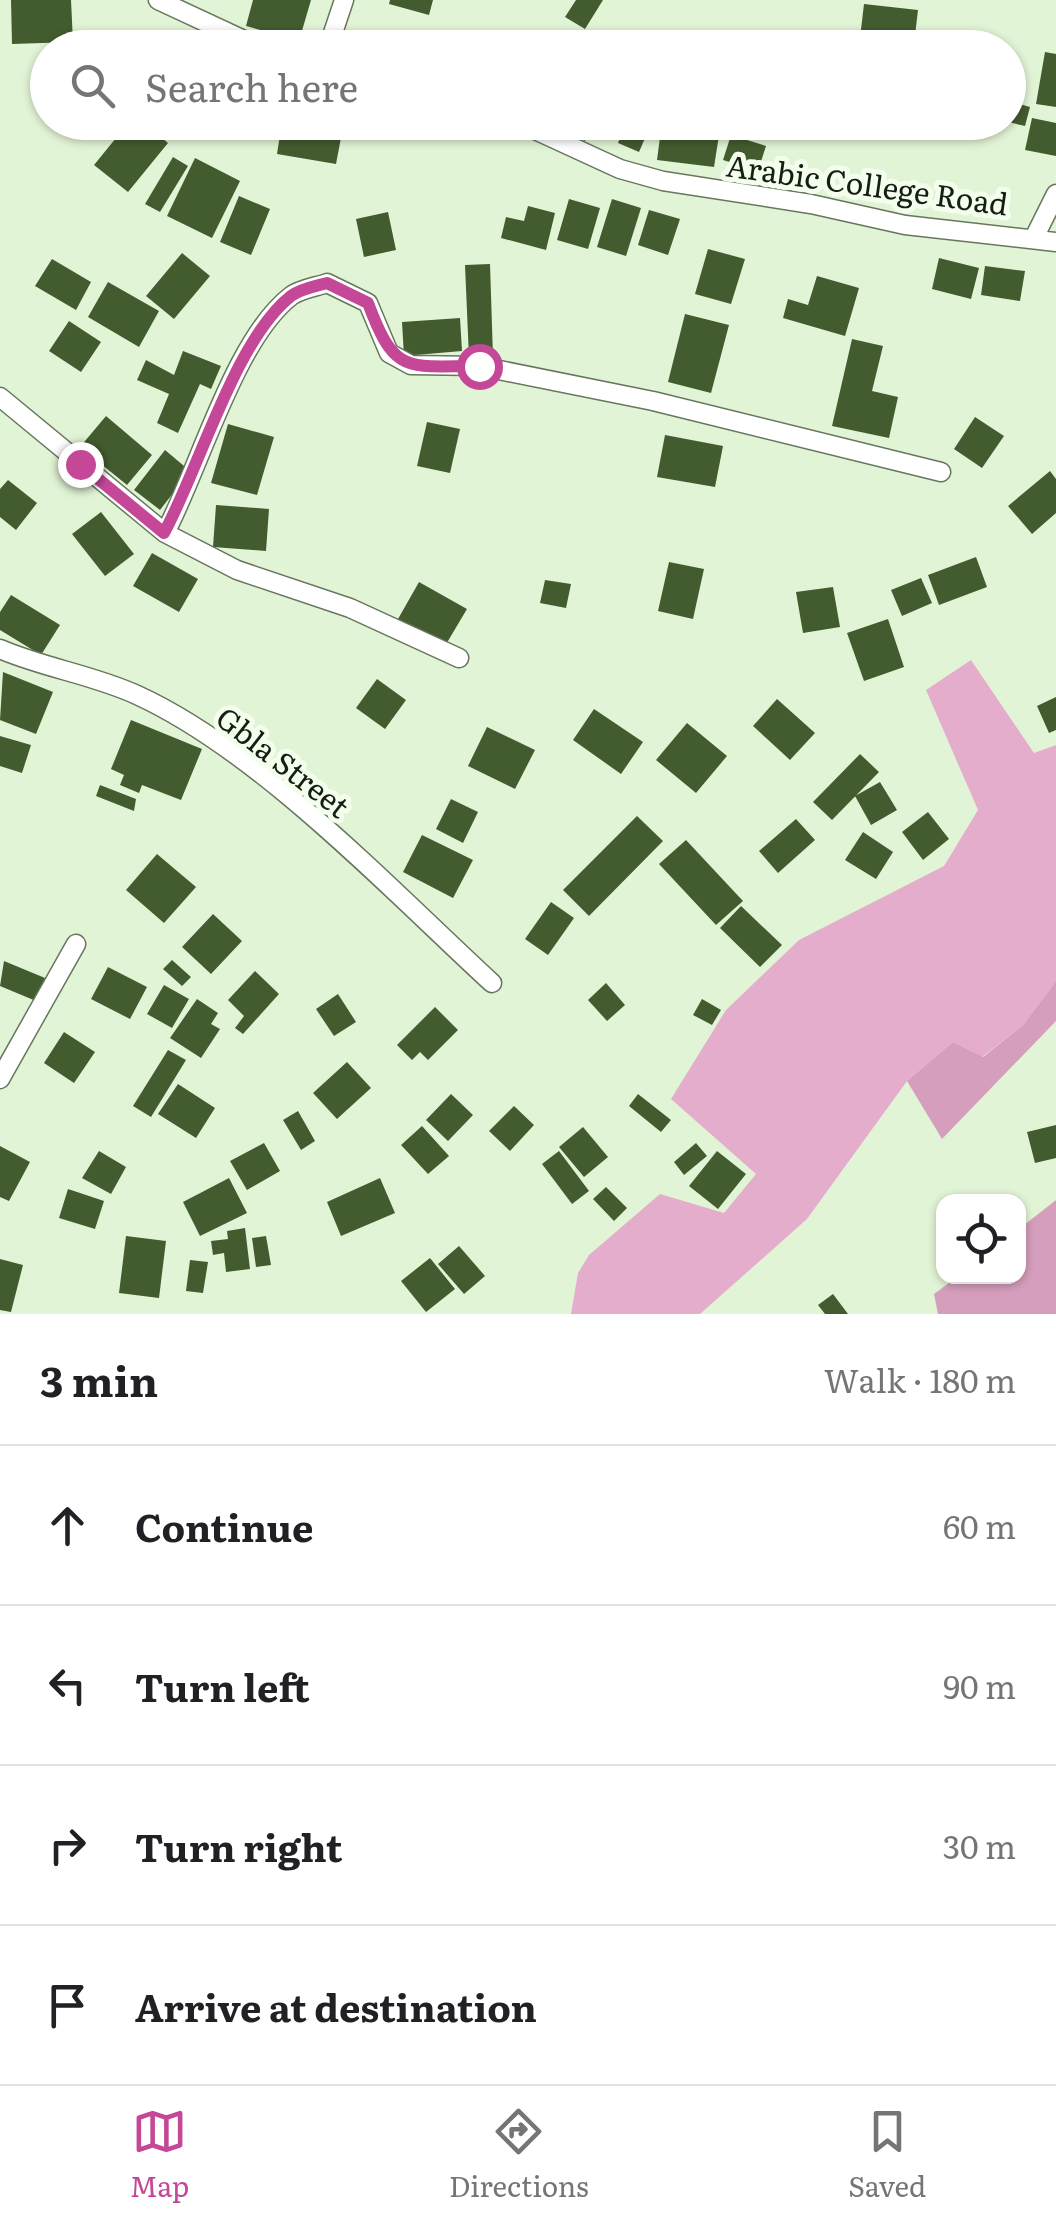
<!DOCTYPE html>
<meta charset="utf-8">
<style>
body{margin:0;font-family:Literata,serif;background:#f2f2f2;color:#202124}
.controls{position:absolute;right:30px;bottom:30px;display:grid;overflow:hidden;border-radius:20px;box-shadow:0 2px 8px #0004}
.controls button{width:90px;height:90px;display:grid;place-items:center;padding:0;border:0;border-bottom:2px solid #e0e0e0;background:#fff;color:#202124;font:50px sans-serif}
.stop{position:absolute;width:30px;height:30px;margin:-22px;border:8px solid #c44897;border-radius:50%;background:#fff}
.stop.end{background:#c44897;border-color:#fff;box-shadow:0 2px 10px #0008}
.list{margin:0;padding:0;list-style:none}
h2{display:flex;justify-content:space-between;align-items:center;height:130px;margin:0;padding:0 40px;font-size:42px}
h2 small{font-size:32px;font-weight:400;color:#757577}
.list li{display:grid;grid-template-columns:65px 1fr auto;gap:30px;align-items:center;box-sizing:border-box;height:160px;padding:0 40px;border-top:2px solid #e0e0e0}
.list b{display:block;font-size:38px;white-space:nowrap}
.list em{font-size:32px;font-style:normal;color:#757577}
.icon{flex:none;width:55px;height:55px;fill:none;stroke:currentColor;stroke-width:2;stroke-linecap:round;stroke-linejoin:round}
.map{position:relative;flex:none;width:1056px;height:1314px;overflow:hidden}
.search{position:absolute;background:#fff;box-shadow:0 2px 8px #0004;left:30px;right:30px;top:30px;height:110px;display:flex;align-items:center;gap:25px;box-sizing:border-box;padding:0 35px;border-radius:55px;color:#757577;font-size:38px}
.sheet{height:770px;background:#fff}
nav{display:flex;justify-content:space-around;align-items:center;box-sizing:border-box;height:140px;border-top:2px solid #e0e0e0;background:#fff;font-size:28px;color:#757577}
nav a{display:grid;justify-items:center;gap:5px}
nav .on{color:#c44897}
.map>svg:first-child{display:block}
</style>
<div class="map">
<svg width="1056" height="1314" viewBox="0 0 1056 1314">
<rect width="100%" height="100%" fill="#e2f4d6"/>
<path fill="#e5adcc" d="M 971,660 L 1034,753 L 1056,745 L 1056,981 L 1023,1025 L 982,1057 L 953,1042 L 907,1081 L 807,1219 L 700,1314 L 571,1314 L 578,1273 L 589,1255 L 660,1194 L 724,1213 L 756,1174 L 671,1099 L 726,1010 L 799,940 L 944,866 L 978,810 L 926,690 Z"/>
<path fill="#d59ebc" d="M 1056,981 L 1056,1021 L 942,1139 L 907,1081 L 953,1042 L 983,1057 L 1023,1025 Z
M 1056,1200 L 1056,1314 L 938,1314 L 934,1294 L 957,1277 L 1018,1276 L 1019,1229 Z"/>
<path fill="#435c2f" d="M 11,0 L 71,0 L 73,42 L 12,44 Z
M 253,0 L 311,0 L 299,41 L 246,26 Z
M 390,0 L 433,0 L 429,15 L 389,4 Z
M 576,0 L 603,0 L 585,29 L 565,17 Z
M 864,4 L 918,10 L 914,44 L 860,38 Z
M 584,32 L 627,47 L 627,48 L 579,48 Z
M 1045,52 L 1056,54 L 1056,107 L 1036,104 Z
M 1012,102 L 1030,107 L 1025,126 L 1008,122 Z
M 1032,118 L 1056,123 L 1056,156 L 1025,150 Z
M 129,122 L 143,122 L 168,143 L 128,192 L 94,165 Z
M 282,122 L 344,122 L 336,164 L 277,154 Z
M 543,122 L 593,122 L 585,141 Z
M 626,122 L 652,122 L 639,152 L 618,143 Z
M 662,122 L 720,129 L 714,167 L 657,160 Z
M 731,135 L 766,146 L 758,171 L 723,160 Z
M 173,157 L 188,166 L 160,212 L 145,204 Z
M 195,158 L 240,181 L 212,238 L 167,216 Z
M 239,196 L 270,209 L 251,255 L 220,242 Z
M 569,199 L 600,208 L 588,249 L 557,240 Z
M 612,199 L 641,208 L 626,256 L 597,247 Z
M 528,206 L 555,213 L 546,250 L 501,238 L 506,217 L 524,221 Z
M 649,210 L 680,219 L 668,255 L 638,245 Z
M 388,212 L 396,250 L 364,257 L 356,219 Z
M 708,249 L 745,259 L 731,304 L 695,294 Z
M 182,253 L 210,276 L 174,319 L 146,296 Z
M 939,258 L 979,268 L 971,299 L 932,289 Z
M 52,259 L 91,282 L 76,310 L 35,286 Z
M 490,264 L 493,357 L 469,358 L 465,265 Z
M 985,266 L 1025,271 L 1020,301 L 981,295 Z
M 817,276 L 859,288 L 845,336 L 783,318 L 788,299 L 808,305 Z
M 108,282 L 159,311 L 139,347 L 88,317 Z
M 685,314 L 729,325 L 711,393 L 668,382 Z
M 460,318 L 462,351 L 404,356 L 402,322 Z
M 69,321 L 101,342 L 81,372 L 49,351 Z
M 852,339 L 883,346 L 872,391 L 898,397 L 889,438 L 832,426 Z
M 183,351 L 221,366 L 211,389 L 200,384 L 178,433 L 157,423 L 169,394 L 137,380 L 146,360 L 174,375 Z
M 106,416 L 152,455 L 127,485 L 80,447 Z
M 975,417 L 1004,436 L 982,468 L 954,449 Z
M 427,422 L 460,429 L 450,473 L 417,466 Z
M 228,424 L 274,437 L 257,495 L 211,483 Z
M 665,435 L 723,446 L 715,487 L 657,477 Z
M 165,450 L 190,471 L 160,510 L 134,490 Z
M 1050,471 L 1056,479 L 1056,513 L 1032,534 L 1008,506 Z
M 8,480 L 37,503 L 16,530 L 0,517 L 0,489 Z
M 216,505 L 269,509 L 266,551 L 213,547 Z
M 101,512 L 134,554 L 105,576 L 72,534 Z
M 152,553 L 198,579 L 179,612 L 133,586 Z
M 976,557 L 987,587 L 939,605 L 928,575 Z
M 669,562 L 704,569 L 693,619 L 658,611 Z
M 921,578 L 932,603 L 902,616 L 891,590 Z
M 545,580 L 571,584 L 566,608 L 540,603 Z
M 419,582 L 467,609 L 445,646 L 398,619 Z
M 833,587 L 840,627 L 803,633 L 796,592 Z
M 11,595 L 60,625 L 41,655 L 0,630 L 0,612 Z
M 888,619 L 904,667 L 864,681 L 847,633 Z
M 3,672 L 53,692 L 36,734 L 0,720 Z
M 377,679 L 406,700 L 385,729 L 356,708 Z
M 1056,697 L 1056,730 L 1049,733 L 1037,706 Z
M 777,699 L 815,733 L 790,760 L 753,726 Z
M 594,709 L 643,742 L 621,774 L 573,740 Z
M 131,720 L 202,749 L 181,800 L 142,785 L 139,793 L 120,785 L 124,775 L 111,769 Z
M 687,723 L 727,756 L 696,793 L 656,760 Z
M 487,727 L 535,750 L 515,789 L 468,766 Z
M 0,736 L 31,745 L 22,773 L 0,766 Z
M 860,754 L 879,772 L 832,820 L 813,802 Z
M 880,782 L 897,810 L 871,825 L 855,796 Z
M 100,785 L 136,799 L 134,811 L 96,796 Z
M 451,799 L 478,812 L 463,843 L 436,829 Z
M 928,812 L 949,839 L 923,860 L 902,832 Z
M 637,816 L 663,841 L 589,916 L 563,890 Z
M 796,819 L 815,840 L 778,873 L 759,851 Z
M 863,832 L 893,852 L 876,879 L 845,860 Z
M 422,835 L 473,860 L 453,898 L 403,872 Z
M 686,840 L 743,901 L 716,925 L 659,864 Z
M 157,854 L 196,887 L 164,923 L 126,890 Z
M 551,902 L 574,918 L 548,955 L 525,939 Z
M 741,906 L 782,945 L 760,967 L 720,928 Z
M 213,914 L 242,941 L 211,974 L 182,947 Z
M 172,960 L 191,977 L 182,986 L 163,969 Z
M 4,961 L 45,978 L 36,1001 L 0,986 Z
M 108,967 L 147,987 L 130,1019 L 91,999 Z
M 255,971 L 279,994 L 243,1034 L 235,1028 L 244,1016 L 228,1000 Z
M 606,983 L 625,1005 L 607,1021 L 588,1000 Z
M 164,985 L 189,999 L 172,1028 L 147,1014 Z
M 338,994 L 356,1022 L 334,1036 L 316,1009 Z
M 197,999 L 218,1013 L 211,1024 L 220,1029 L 201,1058 L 170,1038 Z
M 702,999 L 721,1010 L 712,1025 L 693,1015 Z
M 435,1007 L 458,1030 L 428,1060 L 420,1052 L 412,1060 L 397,1045 Z
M 64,1032 L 95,1052 L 74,1083 L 44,1063 Z
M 168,1050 L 186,1060 L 151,1117 L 133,1106 Z
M 347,1062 L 371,1088 L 337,1119 L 313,1093 Z
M 178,1084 L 215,1108 L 196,1138 L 158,1114 Z
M 451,1094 L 473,1115 L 448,1141 L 426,1120 Z
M 638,1094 L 671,1120 L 661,1132 L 629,1106 Z
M 514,1106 L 534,1125 L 510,1151 L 489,1131 Z
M 298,1111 L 315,1141 L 301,1150 L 283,1120 Z
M 1056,1125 L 1056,1158 L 1035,1163 L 1027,1132 Z
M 422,1126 L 449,1156 L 428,1174 L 401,1145 Z
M 583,1127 L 608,1157 L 584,1177 L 559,1147 Z
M 264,1143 L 280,1171 L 247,1190 L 230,1161 Z
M 696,1143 L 707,1156 L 684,1175 L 674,1162 Z
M 0,1146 L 30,1162 L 9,1201 L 0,1197 Z
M 99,1151 L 126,1167 L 111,1194 L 82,1178 Z
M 559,1151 L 589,1191 L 572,1204 L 542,1164 Z
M 717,1151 L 746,1174 L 718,1209 L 689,1186 Z
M 229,1178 L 247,1213 L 200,1236 L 183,1202 Z
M 380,1178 L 395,1213 L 341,1236 L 327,1202 Z
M 606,1187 L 627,1208 L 614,1221 L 593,1199 Z
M 68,1189 L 104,1201 L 95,1229 L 59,1218 Z
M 245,1228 L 250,1269 L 226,1272 L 224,1253 L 213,1255 L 211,1241 L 228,1239 L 227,1231 Z
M 126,1236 L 166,1241 L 159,1298 L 119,1293 Z
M 266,1236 L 271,1265 L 256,1267 L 252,1238 Z
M 459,1246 L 485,1276 L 464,1294 L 438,1264 Z
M 430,1258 L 455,1289 L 426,1312 L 401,1281 Z
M 0,1259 L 23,1265 L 11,1312 L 0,1310 Z
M 190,1260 L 208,1262 L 203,1293 L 186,1291 Z
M 833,1294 L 848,1314 L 825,1314 L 818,1305 Z"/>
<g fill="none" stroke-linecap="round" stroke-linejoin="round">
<g stroke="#67765d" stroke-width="21">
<path id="minor" d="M 158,0 L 261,48
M 328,48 L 344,0
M 502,122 L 533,129 L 620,169 L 663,181 L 811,204 L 905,225 L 1056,242
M 1034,238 L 1056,194
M 0,397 L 165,533 L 237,570 L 350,608 L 459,658
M 165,533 C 200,467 235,339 291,296 C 300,289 316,287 327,283 L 368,303 L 389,353 L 411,365 L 479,366 L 653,401 L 941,472
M 0,649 C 44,668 94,675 137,695 C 260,751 392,891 492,983
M 0,1079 L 76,944"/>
</g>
<use href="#minor" stroke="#fff" stroke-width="18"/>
</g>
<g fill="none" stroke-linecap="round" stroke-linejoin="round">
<path stroke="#c44897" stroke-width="12" d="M 80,464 L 164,533 C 200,467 235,340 291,296 C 300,289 316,286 327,283 L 368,303 C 395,376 407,366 479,366"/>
</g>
<g text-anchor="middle" stroke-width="10" stroke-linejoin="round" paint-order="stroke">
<g font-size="30" fill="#161d12" stroke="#f4feed">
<text transform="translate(867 186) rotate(8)" y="10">Arabic College Road</text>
<text transform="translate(282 763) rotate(38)" y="10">Gbla Street</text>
</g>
</g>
</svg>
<div class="controls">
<button><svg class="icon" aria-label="locate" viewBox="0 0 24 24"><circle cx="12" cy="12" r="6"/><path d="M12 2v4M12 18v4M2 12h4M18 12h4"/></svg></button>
</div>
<div class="stop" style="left:479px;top:366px"></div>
<div class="stop end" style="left:80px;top:464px"></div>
<div class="search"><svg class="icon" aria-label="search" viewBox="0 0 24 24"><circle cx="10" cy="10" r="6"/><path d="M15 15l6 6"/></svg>Search here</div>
</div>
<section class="sheet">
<h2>3 min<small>Walk · 180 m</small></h2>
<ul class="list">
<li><svg class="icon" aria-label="ahead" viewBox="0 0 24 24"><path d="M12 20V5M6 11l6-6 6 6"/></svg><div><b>Continue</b></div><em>60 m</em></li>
<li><svg class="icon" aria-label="left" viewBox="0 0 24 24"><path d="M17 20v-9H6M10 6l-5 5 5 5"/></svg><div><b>Turn left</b></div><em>90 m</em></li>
<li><svg class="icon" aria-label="right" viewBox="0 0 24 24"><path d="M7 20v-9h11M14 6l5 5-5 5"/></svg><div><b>Turn right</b></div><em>30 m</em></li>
<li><svg class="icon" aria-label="arrive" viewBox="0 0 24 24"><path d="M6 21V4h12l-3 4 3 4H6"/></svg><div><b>Arrive at destination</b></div></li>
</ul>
</section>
<nav>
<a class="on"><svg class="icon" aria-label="map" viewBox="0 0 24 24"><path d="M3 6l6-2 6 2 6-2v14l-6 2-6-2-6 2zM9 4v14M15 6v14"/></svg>Map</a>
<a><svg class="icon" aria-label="directions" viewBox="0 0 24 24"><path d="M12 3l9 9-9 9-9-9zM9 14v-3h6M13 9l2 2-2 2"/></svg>Directions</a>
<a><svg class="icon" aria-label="saved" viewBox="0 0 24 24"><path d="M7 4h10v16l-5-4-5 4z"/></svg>Saved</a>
</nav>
